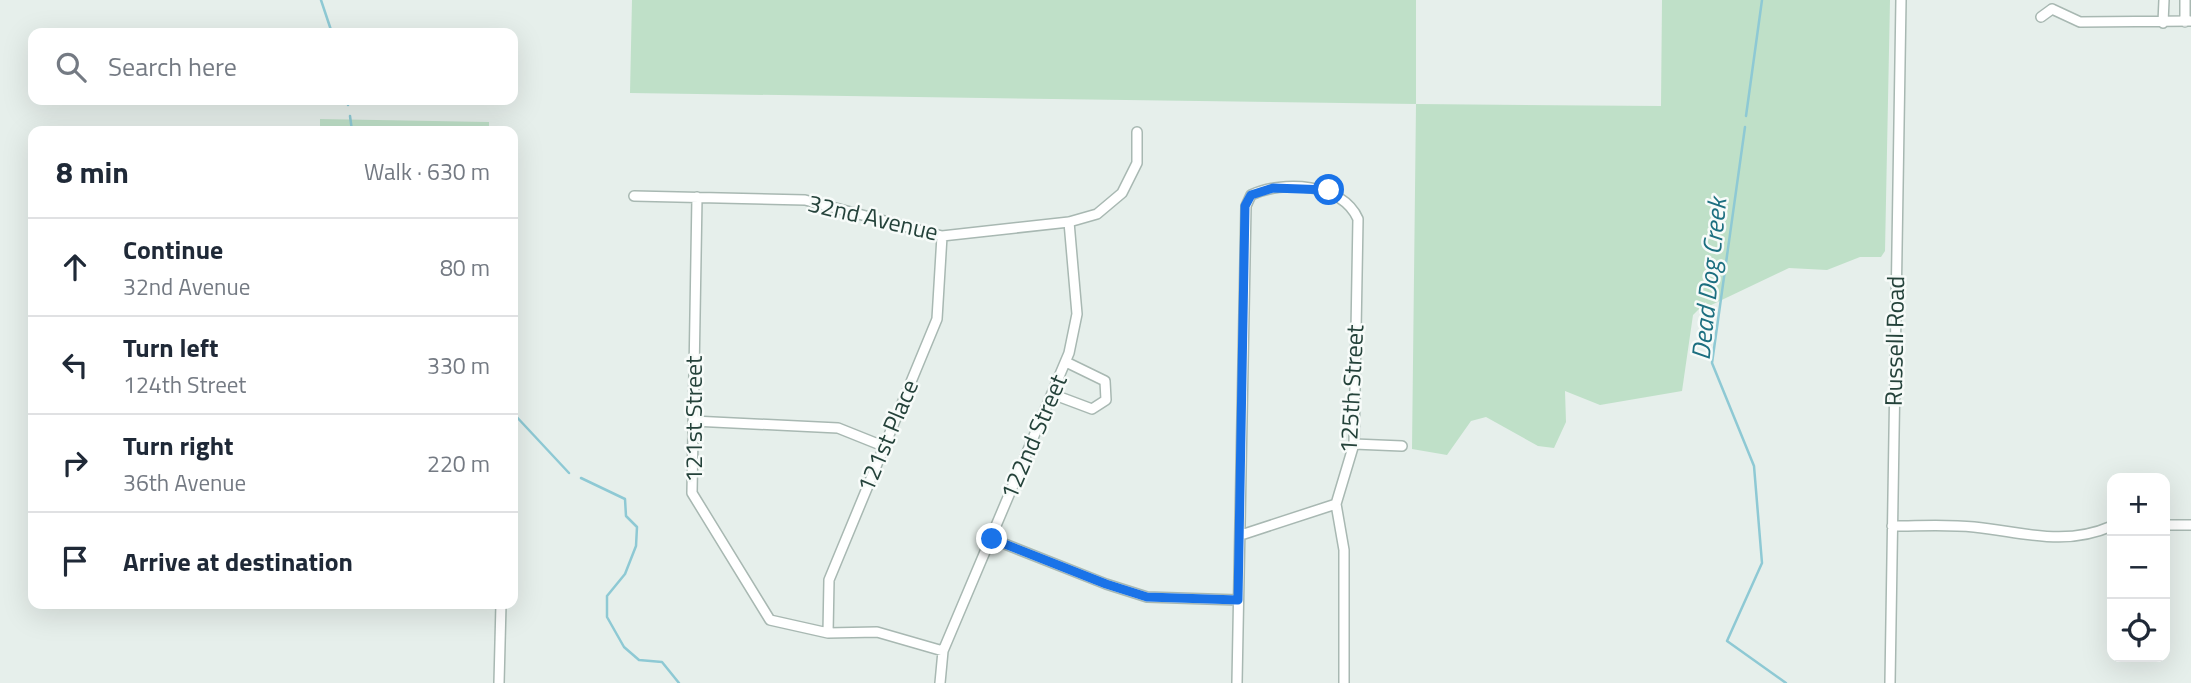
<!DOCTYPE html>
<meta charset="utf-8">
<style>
body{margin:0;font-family:"Titillium Web",sans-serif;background:#f2f2f3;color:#1f2937}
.controls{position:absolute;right:21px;bottom:21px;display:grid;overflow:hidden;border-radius:14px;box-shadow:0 7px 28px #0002}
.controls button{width:63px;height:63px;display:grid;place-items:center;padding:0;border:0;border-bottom:2px solid #e0e1e3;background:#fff;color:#1f2937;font:35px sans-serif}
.stop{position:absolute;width:21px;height:21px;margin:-16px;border:5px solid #1a73e8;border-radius:50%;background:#fff}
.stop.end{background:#1a73e8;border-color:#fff;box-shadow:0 2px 7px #0008}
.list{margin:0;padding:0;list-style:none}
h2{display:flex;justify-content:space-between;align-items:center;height:91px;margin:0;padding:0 28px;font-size:30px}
h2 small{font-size:23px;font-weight:400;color:#747a83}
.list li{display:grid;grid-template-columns:46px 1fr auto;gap:21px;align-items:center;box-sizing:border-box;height:98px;padding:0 28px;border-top:2px solid #e0e1e3}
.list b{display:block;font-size:26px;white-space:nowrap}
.list p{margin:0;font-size:23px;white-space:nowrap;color:#747a83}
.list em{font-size:23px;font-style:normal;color:#747a83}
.icon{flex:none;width:38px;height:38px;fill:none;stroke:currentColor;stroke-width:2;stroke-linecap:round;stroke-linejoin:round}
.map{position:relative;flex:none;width:2191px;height:683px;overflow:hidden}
.search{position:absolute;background:#fff;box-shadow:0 7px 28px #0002;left:28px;top:28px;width:490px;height:77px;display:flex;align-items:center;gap:18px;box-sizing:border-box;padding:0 24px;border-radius:14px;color:#747a83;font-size:26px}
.panel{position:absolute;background:#fff;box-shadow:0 7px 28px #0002;left:28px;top:126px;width:490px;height:483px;border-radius:14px}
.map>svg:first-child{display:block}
</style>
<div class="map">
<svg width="2191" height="683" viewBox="0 0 2191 683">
<rect width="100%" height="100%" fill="#e6efeb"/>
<path fill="#bfe0c8" d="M 632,0 L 1416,0 L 1416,104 L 1661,106 L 1662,0 L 1890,0 L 1885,251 L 1881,257 L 1860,257 L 1827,270 L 1789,268 L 1707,307 L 1706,302 L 1693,315 L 1682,391 L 1600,405 L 1565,391 L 1566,422 L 1554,448 L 1538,446 L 1486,417 L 1471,421 L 1447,455 L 1412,449 L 1416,104 L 630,93 Z
M 320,119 L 489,122 L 489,131 L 320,131 Z"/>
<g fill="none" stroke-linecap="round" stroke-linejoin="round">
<path stroke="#8ec9d4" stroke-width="2.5" d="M 321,0 L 332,33
M 348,100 L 348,105
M 350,116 L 352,131
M 1746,116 L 1762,0
M 1745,127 L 1712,363 L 1754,466 L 1762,563 L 1727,641 L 1786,683
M 513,413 L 569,473
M 581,478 L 625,499 L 626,516 L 637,527 L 636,546 L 625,574 L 607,596 L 607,617 L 624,647 L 639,660 L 662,662 L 679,683"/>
<g stroke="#a8b8b2" stroke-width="12">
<path id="minor" d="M 2185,0 L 2185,22
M 2052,9 L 2080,22 L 2191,21
M 2041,17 L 2052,9
M 2163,23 L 2164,0
M 634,196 L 805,200 L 942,236 L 1069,222 L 1097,214 L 1122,193 L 1137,163 L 1137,132
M 697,197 L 692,493 L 770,620 L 828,633 L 877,632 L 943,651
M 1052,394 L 1092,409 L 1106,400 L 1105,381 L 1066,362
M 693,421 L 838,428 L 883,446
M 1354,444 L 1402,446
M 2165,525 L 2191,525
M 1892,526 C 1919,526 1947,524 1974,527 C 2023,532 2064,547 2112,526
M 1241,535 L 1336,504
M 992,539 L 1106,584 L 1147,597 L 1238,600
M 828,633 L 829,580 L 937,319 L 942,236
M 499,683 L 501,604
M 940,683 L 943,651 L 1069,353 L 1077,314 L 1069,222
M 1237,683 L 1246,206 L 1251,195 C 1283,180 1342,183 1358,219 L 1354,444 L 1336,504 L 1344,550 L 1344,683
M 1890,683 L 1901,0"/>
</g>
<use href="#minor" stroke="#fff" stroke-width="9"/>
</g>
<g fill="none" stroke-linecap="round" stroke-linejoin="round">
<path stroke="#1a73e8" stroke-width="9" d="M 992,539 L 1106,584 L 1147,597 L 1238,600 L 1245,206 L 1251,195 L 1273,188 L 1329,190"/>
</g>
<g text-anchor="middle" stroke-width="5" stroke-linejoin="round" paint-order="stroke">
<g font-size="24" fill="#24423a" stroke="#f7fbf9">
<text transform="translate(873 218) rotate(13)" y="8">32nd Avenue</text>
<text transform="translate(1895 341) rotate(-89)" y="8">Russell Road</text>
<text transform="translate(1352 389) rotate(-87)" y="8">125th Street</text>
<text transform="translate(694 419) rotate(-90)" y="8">121st Street</text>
<text transform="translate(888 436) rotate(-67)" y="8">121st Place</text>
<text transform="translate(1034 437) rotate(-67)" y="8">122nd Street</text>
</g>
<g font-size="26" font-style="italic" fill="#1c6f80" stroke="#f7fbf9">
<text transform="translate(1709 279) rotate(-84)" y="9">Dead Dog Creek</text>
</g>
</g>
</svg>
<div class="controls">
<button>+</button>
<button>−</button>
<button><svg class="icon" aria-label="locate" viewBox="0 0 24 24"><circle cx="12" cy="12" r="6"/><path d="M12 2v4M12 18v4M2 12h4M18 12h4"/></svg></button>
</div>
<div class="stop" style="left:1329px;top:190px"></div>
<div class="stop end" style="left:992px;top:539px"></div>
<div class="search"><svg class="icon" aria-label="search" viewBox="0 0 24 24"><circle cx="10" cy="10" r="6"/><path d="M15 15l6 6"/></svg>Search here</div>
<section class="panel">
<h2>8 min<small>Walk · 630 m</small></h2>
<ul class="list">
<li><svg class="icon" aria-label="ahead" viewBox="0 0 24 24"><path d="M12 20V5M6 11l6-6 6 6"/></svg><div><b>Continue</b><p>32nd Avenue</p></div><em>80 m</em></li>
<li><svg class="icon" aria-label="left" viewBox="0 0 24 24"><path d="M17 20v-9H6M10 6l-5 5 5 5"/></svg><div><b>Turn left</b><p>124th Street</p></div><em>330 m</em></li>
<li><svg class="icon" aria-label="right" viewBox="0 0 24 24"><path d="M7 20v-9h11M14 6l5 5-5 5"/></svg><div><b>Turn right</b><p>36th Avenue</p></div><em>220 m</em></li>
<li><svg class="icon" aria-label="arrive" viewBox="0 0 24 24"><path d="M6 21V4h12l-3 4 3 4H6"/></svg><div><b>Arrive at destination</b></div></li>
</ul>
</section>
</div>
